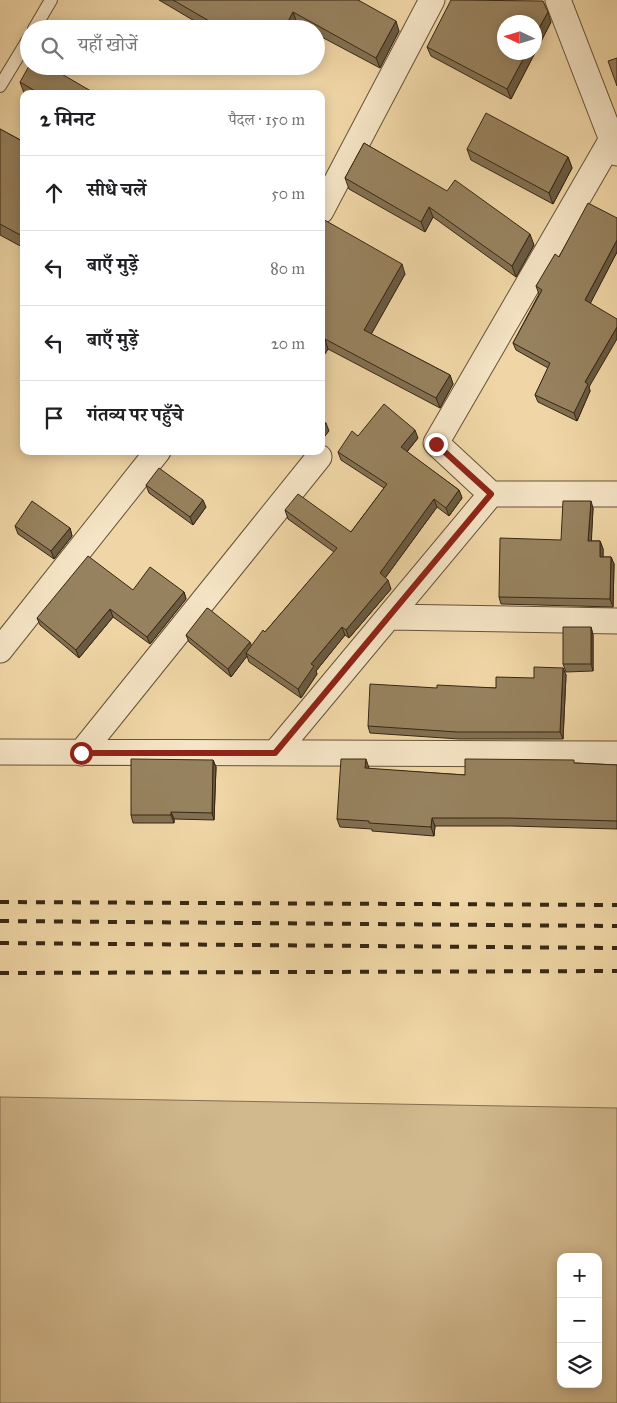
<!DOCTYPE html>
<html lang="hi">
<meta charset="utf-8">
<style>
body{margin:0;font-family:"IM FELL Great Primer","Noto Serif Devanagari",serif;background:#f6f6f6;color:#202124}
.controls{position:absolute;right:15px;bottom:15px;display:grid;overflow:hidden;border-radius:10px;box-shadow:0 2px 12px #0003}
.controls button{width:45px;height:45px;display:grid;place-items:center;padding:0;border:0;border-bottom:1px solid #e0e0e0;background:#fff;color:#202124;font:25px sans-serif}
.compass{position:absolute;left:497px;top:15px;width:45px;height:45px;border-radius:50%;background:#fff;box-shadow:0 2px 12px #0003;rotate:274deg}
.stop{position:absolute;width:15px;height:15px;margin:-11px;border:4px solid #8f2418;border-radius:50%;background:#fff}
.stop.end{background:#8f2418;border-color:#fff;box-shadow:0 1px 5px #0008}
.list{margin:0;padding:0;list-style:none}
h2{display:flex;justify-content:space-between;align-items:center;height:65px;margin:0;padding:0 20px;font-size:21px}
h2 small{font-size:16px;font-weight:400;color:#757577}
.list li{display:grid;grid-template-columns:32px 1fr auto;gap:15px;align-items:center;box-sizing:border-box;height:75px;padding:0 20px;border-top:1px solid #e0e0e0}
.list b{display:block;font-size:19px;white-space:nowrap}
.list em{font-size:16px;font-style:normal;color:#757577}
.icon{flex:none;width:28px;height:28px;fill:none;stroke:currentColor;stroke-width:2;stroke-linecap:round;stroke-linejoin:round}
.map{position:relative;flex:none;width:617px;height:1403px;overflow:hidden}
.search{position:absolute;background:#fff;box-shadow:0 2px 12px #0003;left:20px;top:20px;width:305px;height:55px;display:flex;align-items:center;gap:12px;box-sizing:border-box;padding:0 18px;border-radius:28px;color:#757577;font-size:19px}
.panel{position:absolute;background:#fff;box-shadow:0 2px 12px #0003;left:20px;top:90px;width:305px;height:365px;border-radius:10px}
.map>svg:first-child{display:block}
</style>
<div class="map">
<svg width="617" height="1403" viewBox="0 0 617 1403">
<rect width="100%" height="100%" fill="#f0d6a6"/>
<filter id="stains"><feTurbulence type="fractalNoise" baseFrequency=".004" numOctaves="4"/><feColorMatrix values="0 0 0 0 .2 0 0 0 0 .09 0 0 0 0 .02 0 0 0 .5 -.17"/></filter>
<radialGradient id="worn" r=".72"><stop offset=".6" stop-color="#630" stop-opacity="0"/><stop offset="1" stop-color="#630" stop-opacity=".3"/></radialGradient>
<path fill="#d1b88d" stroke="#847050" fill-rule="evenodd" d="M 0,1097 L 617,1108 L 617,1403 L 0,1403 ZM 561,1257 L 598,1257 L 598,1384 L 561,1384 Z"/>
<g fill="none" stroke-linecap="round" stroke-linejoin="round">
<g stroke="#655338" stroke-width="14">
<path id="service" d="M 34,29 L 51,0
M 0,86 L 29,38"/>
</g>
<g stroke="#655338" stroke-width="27">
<path id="minor" d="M 558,0 L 617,153
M 617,137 L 612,139 L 436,443 L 491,494 L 617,494
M 321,211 L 432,0
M 389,617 L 617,621
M 0,650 L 158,451
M 0,752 L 617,754
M 81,753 L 319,457
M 275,753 L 491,494"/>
</g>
<use href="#service" stroke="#f5e4c5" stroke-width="12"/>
<use href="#minor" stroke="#f5e4c5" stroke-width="25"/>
<path stroke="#372713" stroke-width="4" stroke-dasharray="9 9" stroke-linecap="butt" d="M 0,902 L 617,905
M 0,921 L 617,926
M 0,943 L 617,948
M 0,973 L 617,971"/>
</g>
<path fill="#827052" stroke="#372713" d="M 159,0 L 358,0 L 399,31 L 380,68 L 316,34 L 316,29 L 308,29 L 297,23 L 293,29 L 208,29 Z
M 551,22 L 511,99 L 431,56 L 427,47 Z
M 20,82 L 96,94 L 25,94 L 24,93 Z
M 0,129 L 24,142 L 24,248 L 0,235 Z
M 364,143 L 534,245 L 516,277 L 433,217 L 425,232 L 349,189 L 345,178 Z
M 467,149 L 568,157 L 572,168 L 553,204 L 471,160 Z
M 321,218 L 405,274 L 371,334 L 450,375 L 453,384 L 440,408 L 328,349 L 321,360 Z
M 617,218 L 617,252 L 590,303 L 589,387 L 590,391 L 577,421 L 538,402 L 535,395 L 548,368 L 516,350 L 513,343 L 539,294 L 536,286 L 559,257 Z
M 358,436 L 418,438 L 407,452 L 459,490 L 462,498 L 449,516 L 437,507 L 385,578 L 391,589 L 349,638 L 345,635 L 316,671 L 317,674 L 301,698 L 249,662 L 247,656 L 231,677 L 189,642 L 186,635 L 252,646 L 265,632 L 334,552 L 288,519 L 285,510 L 351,532 L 384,488 L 341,460 L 338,452 Z
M 146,485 L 206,507 L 193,525 L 149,493 Z
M 593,508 L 591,541 L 600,541 L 603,549 L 603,557 L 611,557 L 614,564 L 613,607 L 501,604 L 499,597 L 561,540 Z
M 15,526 L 70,528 L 72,536 L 54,559 L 18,534 Z
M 184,592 L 186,599 L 150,644 L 113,617 L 79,658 L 40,625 L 37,618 Z
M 591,627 L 593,635 L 593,671 L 566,672 L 563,664 Z
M 563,668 L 566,675 L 563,739 L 459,739 L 370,733 L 368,726 L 437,688 L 496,688 L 534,678 Z
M 213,760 L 216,767 L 214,820 L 174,819 L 174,823 L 133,823 L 131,815 Z
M 576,763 L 617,765 L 617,829 L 511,826 L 435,826 L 434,836 L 372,831 L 372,829 L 340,827 L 337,819 L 369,768 L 369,769 L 465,775 Z"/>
<path fill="#6a5b42" stroke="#372713" d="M 293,12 L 297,23 L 293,29 L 284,29 Z
M 548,12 L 551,22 L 511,99 L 507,89 L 527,52 L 534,52 L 534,37 Z
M 396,21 L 399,31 L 380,68 L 376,58 Z
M 568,157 L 572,168 L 553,204 L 549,193 Z
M 429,207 L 433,217 L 425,232 L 421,222 Z
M 530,234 L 534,245 L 516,277 L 512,266 Z
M 617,240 L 617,252 L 588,308 L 585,300 Z
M 402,264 L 405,274 L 368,340 L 364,330 Z
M 617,327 L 617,339 L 589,387 L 590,391 L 577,421 L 574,413 L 585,382 Z
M 325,339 L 328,349 L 321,360 L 321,344 Z
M 450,375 L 453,384 L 440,408 L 436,398 Z
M 326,423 L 329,431 L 321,441 L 321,430 Z
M 415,430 L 418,438 L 404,455 L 401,447 Z
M 459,490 L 462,498 L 449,516 L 446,508 Z
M 434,499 L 437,507 L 383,581 L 380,573 Z
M 203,500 L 206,507 L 193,525 L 190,517 Z
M 591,501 L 593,508 L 591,549 L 588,541 Z
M 70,528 L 72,536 L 54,559 L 51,551 Z
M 600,541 L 603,549 L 603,564 L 600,557 Z
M 611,557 L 614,564 L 613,607 L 610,599 Z
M 388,580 L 391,589 L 349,638 L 346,630 Z
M 184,592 L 186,599 L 150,644 L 147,637 Z
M 110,609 L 113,617 L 79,658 L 76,650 Z
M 342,627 L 345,635 L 316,671 L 317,674 L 301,698 L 298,689 L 311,664 Z
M 591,627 L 593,635 L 593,671 L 591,664 Z
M 250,642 L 253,649 L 246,653 L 247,656 L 231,677 L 228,669 Z
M 563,668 L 566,675 L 563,739 L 560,732 Z
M 366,759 L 369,768 L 368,777 L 365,768 Z
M 213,760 L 216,767 L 214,820 L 212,813 Z
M 171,812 L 174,819 L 174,823 L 171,815 Z
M 432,818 L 435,826 L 434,836 L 431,827 Z"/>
<path fill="#97825f" stroke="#372713" d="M 173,0 L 358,0 L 396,21 L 376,58 L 293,12 L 284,29 L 223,29 Z
M 451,0 L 543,1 L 548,12 L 534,37 L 534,22 L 504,22 L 504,52 L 527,52 L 507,89 L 427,47 Z
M 617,58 L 617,86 L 608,61 Z
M 29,66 L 48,66 L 96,94 L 40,94 L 20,82 Z
M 486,113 L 568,157 L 549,193 L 467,149 Z
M 0,129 L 24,142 L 24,237 L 0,224 Z
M 364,143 L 447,191 L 455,180 L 530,234 L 512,266 L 429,207 L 421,222 L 345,178 Z
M 588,203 L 617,218 L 617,240 L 585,300 L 617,319 L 617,327 L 585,382 L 588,384 L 574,413 L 535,395 L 550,363 L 513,343 L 542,290 L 536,286 L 555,254 L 559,257 Z
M 321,218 L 402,264 L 364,330 L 450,375 L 436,398 L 325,339 L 321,344 Z
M 384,404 L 415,430 L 401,447 L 459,490 L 446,508 L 434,499 L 380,573 L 388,580 L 346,630 L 342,627 L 311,664 L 314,666 L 298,689 L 246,653 L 263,630 L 265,632 L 337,548 L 285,510 L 298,494 L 351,532 L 387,484 L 338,452 L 352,431 L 358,436 Z
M 321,420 L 326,423 L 321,430 Z
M 159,468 L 203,500 L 190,517 L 146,485 Z
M 32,501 L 70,528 L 51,551 L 15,526 Z
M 563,501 L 591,501 L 588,541 L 600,541 L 600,557 L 611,557 L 610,599 L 499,597 L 500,538 L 561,540 Z
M 88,556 L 133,590 L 150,567 L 184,592 L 147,637 L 110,609 L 76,650 L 37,618 Z
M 207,608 L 209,609 L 250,642 L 228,669 L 186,635 Z
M 563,627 L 591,627 L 591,664 L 563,664 Z
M 534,667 L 563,668 L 560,732 L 457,732 L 368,726 L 370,684 L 437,688 L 437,685 L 496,688 L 496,677 L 534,678 Z
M 131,759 L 213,760 L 212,813 L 171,812 L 171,815 L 131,815 Z
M 341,759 L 366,759 L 365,768 L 465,775 L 465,759 L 574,760 L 574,763 L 617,765 L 617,821 L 508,818 L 432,818 L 431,827 L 369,823 L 369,821 L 337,819 Z"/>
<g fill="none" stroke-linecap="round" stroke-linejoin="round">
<path stroke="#8f2418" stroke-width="6" d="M 81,753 L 275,753 L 491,494 L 436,444"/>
</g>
<rect width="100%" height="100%" filter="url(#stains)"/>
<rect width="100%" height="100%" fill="url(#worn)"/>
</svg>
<div class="controls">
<button>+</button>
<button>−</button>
<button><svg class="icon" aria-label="layers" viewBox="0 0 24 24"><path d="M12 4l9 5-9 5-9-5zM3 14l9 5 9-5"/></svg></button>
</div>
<svg class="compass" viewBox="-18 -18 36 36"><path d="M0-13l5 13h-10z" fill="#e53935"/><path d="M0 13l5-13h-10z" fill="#757577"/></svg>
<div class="stop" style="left:81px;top:753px"></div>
<div class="stop end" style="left:436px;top:444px"></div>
<div class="search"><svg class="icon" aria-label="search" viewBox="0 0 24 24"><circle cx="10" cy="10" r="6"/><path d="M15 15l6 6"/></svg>यहाँ खोजें</div>
<section class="panel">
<h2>2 मिनट<small>पैदल · 150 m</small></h2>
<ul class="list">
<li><svg class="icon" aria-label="ahead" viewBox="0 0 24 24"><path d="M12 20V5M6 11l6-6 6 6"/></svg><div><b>सीधे चलें</b></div><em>50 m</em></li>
<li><svg class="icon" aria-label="left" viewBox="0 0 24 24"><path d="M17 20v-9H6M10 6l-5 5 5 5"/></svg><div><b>बाएँ मुड़ें</b></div><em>80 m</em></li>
<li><svg class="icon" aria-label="left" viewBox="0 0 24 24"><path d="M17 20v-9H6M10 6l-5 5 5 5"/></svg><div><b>बाएँ मुड़ें</b></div><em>20 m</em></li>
<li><svg class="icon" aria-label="arrive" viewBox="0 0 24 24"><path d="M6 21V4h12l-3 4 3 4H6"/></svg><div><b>गंतव्य पर पहुँचे</b></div></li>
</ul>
</section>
</div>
